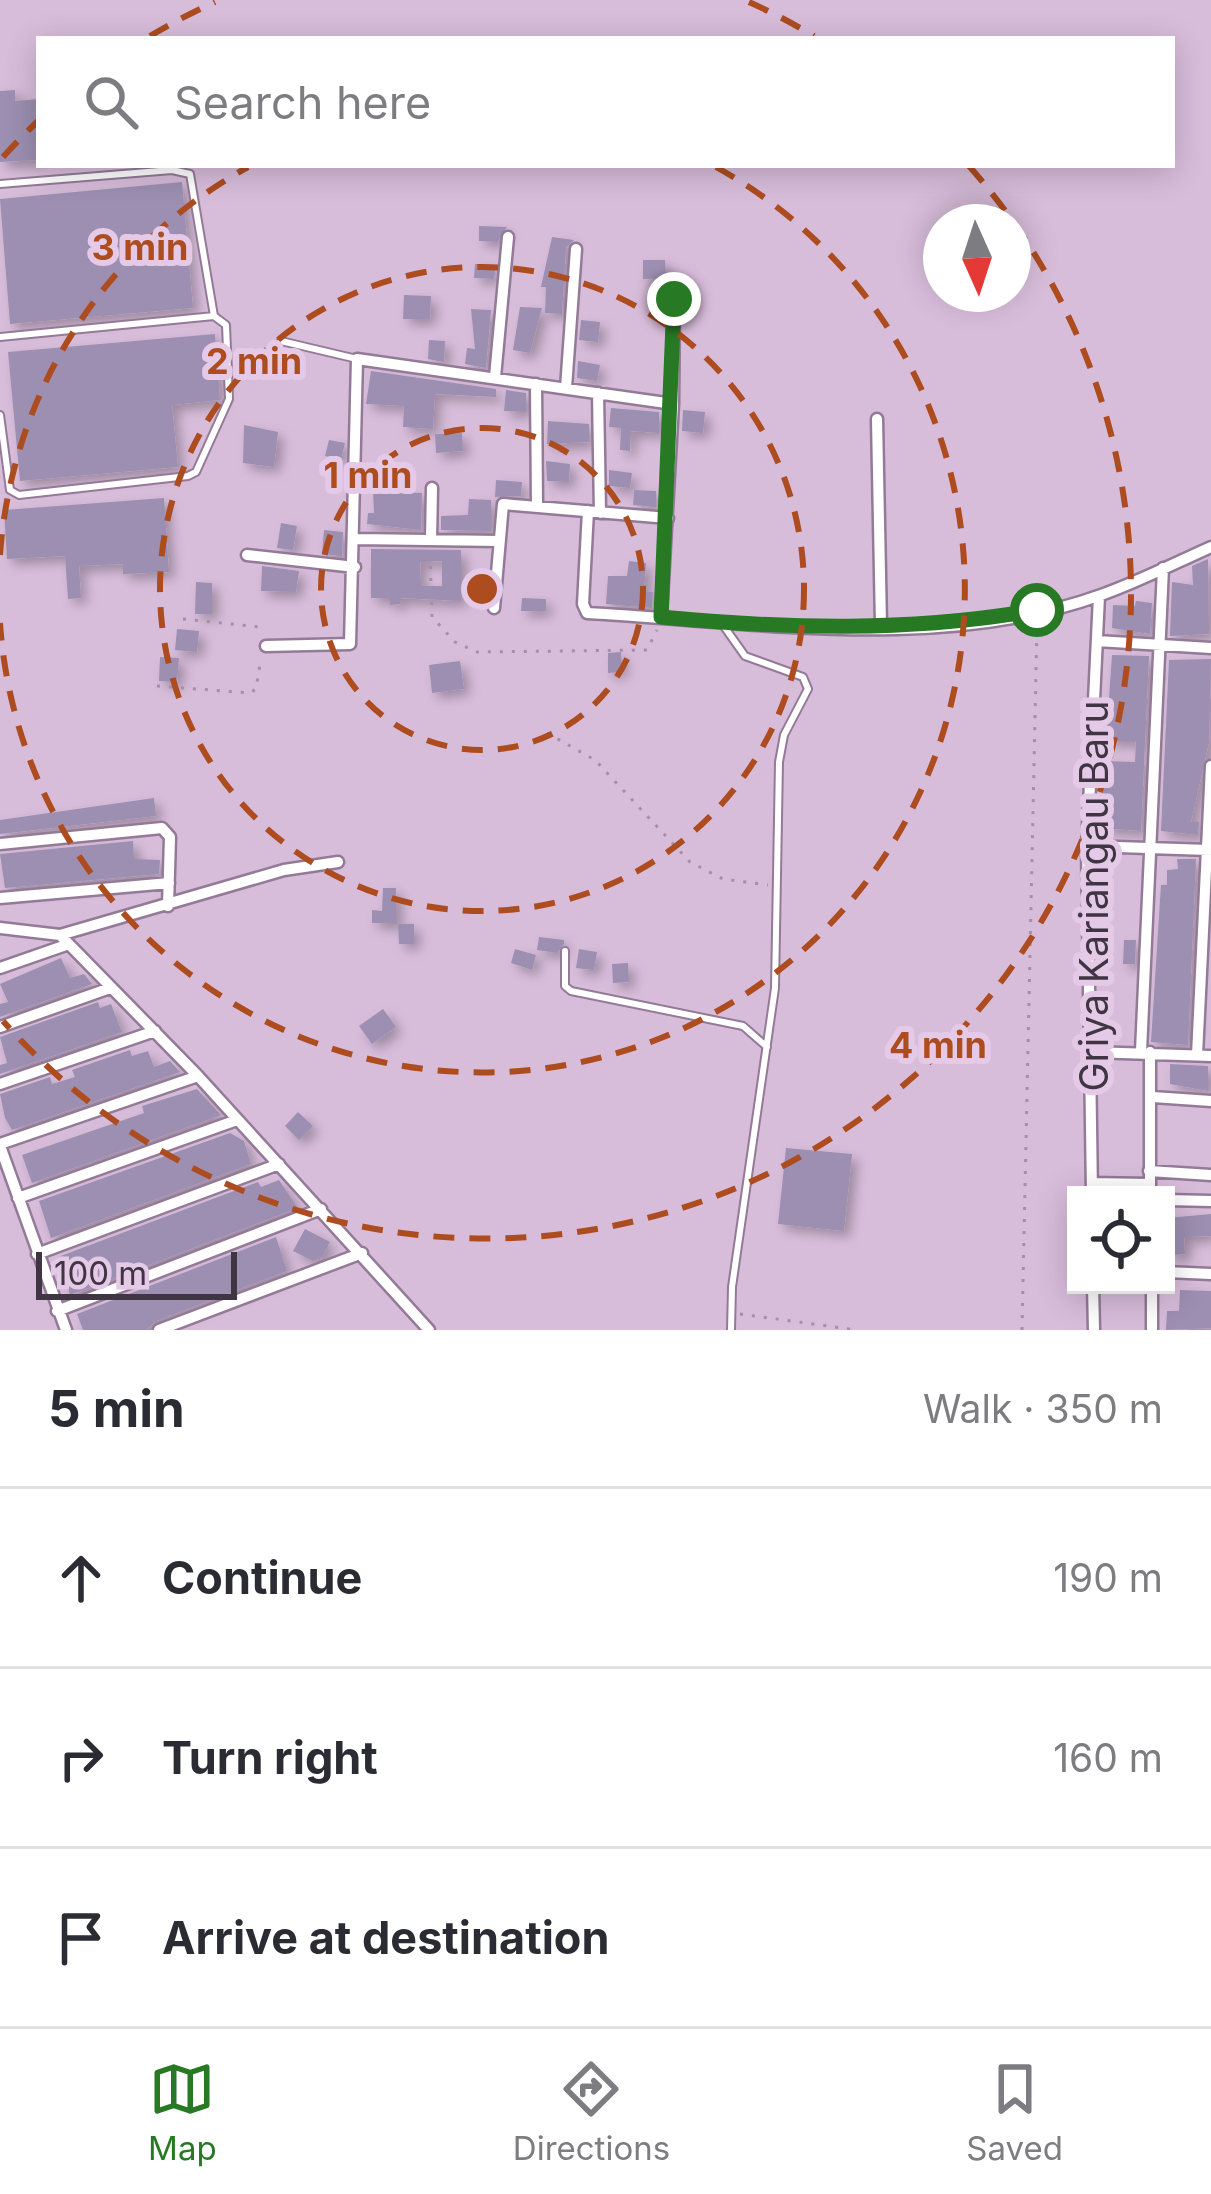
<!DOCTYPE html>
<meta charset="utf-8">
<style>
body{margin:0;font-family:Inter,sans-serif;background:#f7f7f7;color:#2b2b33}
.controls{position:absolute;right:36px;bottom:36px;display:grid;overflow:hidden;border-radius:0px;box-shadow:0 6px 30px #0003}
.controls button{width:108px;height:108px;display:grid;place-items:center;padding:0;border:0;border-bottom:3px solid #e1e1e2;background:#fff;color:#2b2b33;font:60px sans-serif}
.compass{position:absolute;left:923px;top:204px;width:108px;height:108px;border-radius:50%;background:#fff;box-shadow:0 6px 30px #0003;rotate:177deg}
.scale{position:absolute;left:36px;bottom:30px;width:201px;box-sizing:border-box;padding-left:12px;border:6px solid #403542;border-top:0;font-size:33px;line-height:42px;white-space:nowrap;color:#403542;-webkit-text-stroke:9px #e5cae8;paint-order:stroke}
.stop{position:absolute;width:36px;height:36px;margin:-27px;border:9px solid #277924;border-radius:50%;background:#fff}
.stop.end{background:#277924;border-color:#fff;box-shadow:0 3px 12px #0008}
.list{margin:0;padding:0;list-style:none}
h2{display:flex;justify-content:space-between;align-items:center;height:156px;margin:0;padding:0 48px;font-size:51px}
h2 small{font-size:39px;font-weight:400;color:#7c7c81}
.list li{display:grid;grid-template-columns:78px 1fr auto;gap:36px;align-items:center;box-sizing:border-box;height:180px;padding:0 48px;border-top:3px solid #e1e1e2}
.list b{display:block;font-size:45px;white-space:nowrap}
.list em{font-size:39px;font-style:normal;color:#7c7c81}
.icon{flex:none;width:66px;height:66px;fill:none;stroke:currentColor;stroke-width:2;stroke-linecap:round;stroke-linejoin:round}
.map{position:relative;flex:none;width:1211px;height:1330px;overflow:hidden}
.search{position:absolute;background:#fff;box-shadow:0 6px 30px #0003;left:36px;right:36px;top:36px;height:132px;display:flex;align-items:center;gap:30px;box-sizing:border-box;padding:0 42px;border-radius:0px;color:#7c7c81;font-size:45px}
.sheet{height:696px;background:#fff}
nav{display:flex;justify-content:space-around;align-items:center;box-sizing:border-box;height:168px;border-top:3px solid #e1e1e2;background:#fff;font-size:33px;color:#7c7c81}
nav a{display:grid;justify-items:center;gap:6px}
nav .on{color:#277924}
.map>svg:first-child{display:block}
</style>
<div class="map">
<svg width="1211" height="1330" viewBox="0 0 1211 1330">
<defs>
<filter id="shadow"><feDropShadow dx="6" dy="6" stdDeviation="6" flood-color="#0004"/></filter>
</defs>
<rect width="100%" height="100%" fill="#d8bddb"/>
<path fill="#9c8fb1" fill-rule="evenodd" filter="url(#shadow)" d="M 15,90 L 15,101 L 39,99 L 39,160 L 0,162 L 0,91 Z
M 182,182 L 193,308 L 10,324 L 0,199 Z
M 479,226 L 508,227 L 507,227 L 498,242 L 479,241 Z
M 552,237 L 574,240 L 566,248 L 562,314 L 545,313 L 546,287 L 541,287 Z
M 643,260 L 665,260 L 666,278 L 643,279 Z
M 475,264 L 496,265 L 494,279 L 474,278 Z
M 404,295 L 431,296 L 430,319 L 403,319 Z
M 520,307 L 542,308 L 530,353 L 513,350 Z
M 471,309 L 491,310 L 486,368 L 465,364 L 467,348 L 475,349 Z
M 581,320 L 600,322 L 598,342 L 579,340 Z
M 215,334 L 220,400 L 172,405 L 178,467 L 20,481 L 8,352 Z
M 429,340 L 445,341 L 444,362 L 428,359 Z
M 578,361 L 600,365 L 597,381 L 577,378 Z
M 371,371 L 496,389 L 496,397 L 435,394 L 433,429 L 403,427 L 404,406 L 366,404 Z
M 506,390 L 526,393 L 526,412 L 504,411 Z
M 611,408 L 659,412 L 659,433 L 631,431 L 630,451 L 620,450 L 621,428 L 609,427 Z
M 683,410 L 705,412 L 703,433 L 682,431 Z
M 548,421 L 589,424 L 589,442 L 547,444 Z
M 244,425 L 278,432 L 274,467 L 243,463 Z
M 462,433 L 463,451 L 436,453 L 435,434 Z
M 329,440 L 345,443 L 341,460 L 325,456 Z
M 546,461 L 570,464 L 569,482 L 547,481 Z
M 609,470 L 632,473 L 630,488 L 609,486 Z
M 496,480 L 522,482 L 521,496 L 495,497 Z
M 634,490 L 656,491 L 656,507 L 633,505 Z
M 373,491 L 422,493 L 421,530 L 367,524 L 368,513 L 374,513 Z
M 164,498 L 169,572 L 123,574 L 123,564 L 79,566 L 81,598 L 68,599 L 65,556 L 7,559 L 4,510 Z
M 469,499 L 491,500 L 491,531 L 441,530 L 441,516 L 468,515 Z
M 281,523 L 297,526 L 293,550 L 277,548 Z
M 324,530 L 343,532 L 342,556 L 322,554 Z
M 371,549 L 461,550 L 461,601 L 400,598 L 400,604 L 390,605 L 390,598 L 371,598 ZM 442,561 L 442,586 L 421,586 L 420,562 Z
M 1208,559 L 1209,634 L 1170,636 L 1172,582 L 1193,585 L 1192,566 Z
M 629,561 L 646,563 L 644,591 L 653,592 L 652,608 L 606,604 L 608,576 L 627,576 Z
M 262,566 L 299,571 L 296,592 L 261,591 Z
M 196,582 L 212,583 L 212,614 L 195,614 Z
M 522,598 L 546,599 L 546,611 L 521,611 Z
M 1136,601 L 1152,603 L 1150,634 L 1112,628 L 1113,605 L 1135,606 Z
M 177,629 L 199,631 L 197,652 L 175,650 Z
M 621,652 L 622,672 L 608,673 L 608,653 Z
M 1112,655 L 1149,656 L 1141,831 L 1102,828 L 1104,761 L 1135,762 L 1136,741 L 1106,741 Z
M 160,657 L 179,658 L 177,682 L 159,681 Z
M 1211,659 L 1209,742 L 1191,822 L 1199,822 L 1198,835 L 1161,831 L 1169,660 Z
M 460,661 L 464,689 L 432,693 L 429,665 Z
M 154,798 L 156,816 L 0,834 L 0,820 Z
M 133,841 L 134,859 L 160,860 L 159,874 L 5,888 L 0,854 Z
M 1177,859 L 1196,859 L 1188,1045 L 1151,1042 L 1161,885 L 1167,885 L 1167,870 L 1178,869 Z
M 383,888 L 396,888 L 397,924 L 372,923 L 372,910 L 382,911 Z
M 398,924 L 414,924 L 414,944 L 399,944 Z
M 539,937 L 564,940 L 564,944 L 557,953 L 537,950 Z
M 1124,940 L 1136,940 L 1135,964 L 1123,964 Z
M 515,949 L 536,955 L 532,970 L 511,963 Z
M 579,949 L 597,952 L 594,970 L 576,968 Z
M 61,958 L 70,978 L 84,974 L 92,984 L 0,1017 L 0,1004 L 8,1002 L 0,984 Z
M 628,963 L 629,982 L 613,983 L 612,964 Z
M 98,1002 L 100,1008 L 111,1004 L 122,1032 L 0,1074 L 0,1065 L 7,1063 L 0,1037 Z
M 383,1009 L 396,1027 L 372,1044 L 359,1026 Z
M 130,1050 L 132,1056 L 148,1051 L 154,1067 L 170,1061 L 180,1072 L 12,1130 L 5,1118 L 0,1094 L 50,1077 L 52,1084 L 75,1077 L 72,1070 Z
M 1170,1064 L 1208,1066 L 1208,1091 L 1170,1084 Z
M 197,1089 L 221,1115 L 32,1183 L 22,1155 L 144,1113 L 142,1106 Z
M 298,1112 L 313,1126 L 299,1140 L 285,1126 Z
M 230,1133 L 244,1141 L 251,1164 L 51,1238 L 39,1201 Z
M 786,1148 L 852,1154 L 844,1231 L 778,1224 Z
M 279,1180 L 298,1208 L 70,1295 L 58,1257 L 258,1182 L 261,1187 Z
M 1211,1214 L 1211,1236 L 1184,1237 L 1185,1254 L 1170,1255 L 1168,1218 Z
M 305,1229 L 330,1242 L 322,1258 L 313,1261 L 293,1251 Z
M 276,1237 L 287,1271 L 156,1321 L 146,1330 L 83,1330 L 77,1314 Z
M 1180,1290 L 1211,1291 L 1211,1328 L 1166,1330 L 1167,1311 L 1179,1311 Z"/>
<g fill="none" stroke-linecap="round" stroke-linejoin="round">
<g stroke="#937a97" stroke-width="10">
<path id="lane" d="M 0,184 L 172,170 L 190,174 L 214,316
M 0,337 L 214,316 L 226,325 L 229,399 L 196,472 L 188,476 L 19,495 L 10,490 L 0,415
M 281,341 L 357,359
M 723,625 L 745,656 L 803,677 L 808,689 L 784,735 L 779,762 L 775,988 L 732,1287 L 731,1330
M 565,951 L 565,986 L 571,991 L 743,1026 L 767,1047"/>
</g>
<g stroke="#937a97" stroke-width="15">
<path id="street" d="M 495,377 L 508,237
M 536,384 L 537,506
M 566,388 L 576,249
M 598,393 L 600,513
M 673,404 L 674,299
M 877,419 L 881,626
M 588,511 L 583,604 L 587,613 C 754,622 940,653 1101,595 C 1138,582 1175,563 1211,547
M 356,539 L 499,541
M 431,540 L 432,488
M 247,555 L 355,567
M 494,608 L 503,504 L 668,518
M 1097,641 L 1211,648
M 266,646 L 350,644 L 357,359 L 673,404 L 661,617
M 0,844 L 162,828 L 170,837 L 168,906
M 1087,846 L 1209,850
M 0,898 L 169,883
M 0,928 L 60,935 L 198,1076 L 429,1330
M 60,935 L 284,870 L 338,862
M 0,968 L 69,944
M 0,1027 L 110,988
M 1141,1051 L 1163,568
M 1092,1052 L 1211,1056
M 1197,1055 L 1211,766
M 0,1084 L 155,1031
M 1153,1097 L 1211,1101
M 0,1144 L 198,1076
M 0,1146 L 66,1330
M 1149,1171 L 1211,1175
M 1092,1183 L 1149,1184
M 1092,1195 L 1087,846 L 1099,596
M 1150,1195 L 1150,1052
M 18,1198 L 237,1120
M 1166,1200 L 1211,1201
M 37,1254 L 279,1164
M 1166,1272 L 1211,1274
M 1093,1285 L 1094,1330
M 57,1311 L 321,1209
M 159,1330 L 362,1253
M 1152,1330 L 1152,1285"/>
</g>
<path stroke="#a58fa8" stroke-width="3" stroke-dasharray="3 9" stroke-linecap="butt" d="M 430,554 L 432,617 L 455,642 L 477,652 L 647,650 L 657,630
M 183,619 L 259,627 L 262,632
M 157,686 L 250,693 L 256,689 L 261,658
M 547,733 L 595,760 L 690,862 L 723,879 L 768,885
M 740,1314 L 857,1330
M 1022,1330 L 1037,624"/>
<use href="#lane" stroke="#fff" stroke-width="6"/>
<use href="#street" stroke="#fff" stroke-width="10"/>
</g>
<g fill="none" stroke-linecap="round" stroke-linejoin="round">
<path stroke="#277924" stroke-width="15" d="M 674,299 L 661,617 C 787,629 912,632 1037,610"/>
</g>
<g fill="none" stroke="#ad4c1f" stroke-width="6" stroke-dasharray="21 15">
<circle cx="482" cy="589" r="161"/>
<circle cx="482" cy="589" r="322"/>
<path d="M0 555A483 483 0 0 1 248 167M716 167A483 483 0 1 1 0 623"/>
<path d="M3 157A645 645 0 0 1 38 121M150 36A645 645 0 0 1 215 2M749 2A645 645 0 0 1 814 36M969 166A645 645 0 0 1 3 1021"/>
</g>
<g text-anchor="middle" stroke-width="12" stroke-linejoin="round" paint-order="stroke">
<g font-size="39" fill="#403542" stroke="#e5cae8">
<text transform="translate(1094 896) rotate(-90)" y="14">Griya Kariangau Baru</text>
</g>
</g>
<circle cx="482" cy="589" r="18" fill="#ad4c1f" stroke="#e5cae8" stroke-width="6"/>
<g font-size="36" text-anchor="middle" font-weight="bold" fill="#ad4c1f" stroke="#e5cae8" stroke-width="12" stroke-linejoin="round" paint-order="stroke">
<text x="140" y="260">3 min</text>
<text x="254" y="374">2 min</text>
<text x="368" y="488">1 min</text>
<text x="938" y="1058">4 min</text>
</g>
</svg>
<div class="controls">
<button><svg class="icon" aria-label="locate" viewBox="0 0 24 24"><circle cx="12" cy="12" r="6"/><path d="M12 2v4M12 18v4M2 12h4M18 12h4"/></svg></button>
</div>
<svg class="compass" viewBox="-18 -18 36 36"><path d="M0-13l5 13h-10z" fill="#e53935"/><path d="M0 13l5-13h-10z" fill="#7c7c81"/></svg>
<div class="scale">100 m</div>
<div class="stop" style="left:1037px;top:610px"></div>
<div class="stop end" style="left:674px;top:299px"></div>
<div class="search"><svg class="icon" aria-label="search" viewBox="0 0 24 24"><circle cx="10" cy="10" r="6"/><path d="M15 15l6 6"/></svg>Search here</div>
</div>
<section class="sheet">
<h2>5 min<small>Walk · 350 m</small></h2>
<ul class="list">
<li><svg class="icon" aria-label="ahead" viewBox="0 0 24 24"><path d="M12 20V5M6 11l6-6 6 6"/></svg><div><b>Continue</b></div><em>190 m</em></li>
<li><svg class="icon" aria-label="right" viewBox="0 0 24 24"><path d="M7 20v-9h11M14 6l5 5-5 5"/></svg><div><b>Turn right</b></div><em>160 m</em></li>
<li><svg class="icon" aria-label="arrive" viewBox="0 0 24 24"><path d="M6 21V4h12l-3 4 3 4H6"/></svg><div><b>Arrive at destination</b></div></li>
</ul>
</section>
<nav>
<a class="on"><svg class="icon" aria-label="map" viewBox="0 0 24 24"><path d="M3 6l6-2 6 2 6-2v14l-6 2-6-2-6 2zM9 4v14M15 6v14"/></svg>Map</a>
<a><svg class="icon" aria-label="directions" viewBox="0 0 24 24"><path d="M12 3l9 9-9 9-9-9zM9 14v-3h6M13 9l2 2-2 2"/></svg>Directions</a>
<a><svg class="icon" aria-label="saved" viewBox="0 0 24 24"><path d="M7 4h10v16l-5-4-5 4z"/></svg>Saved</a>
</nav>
